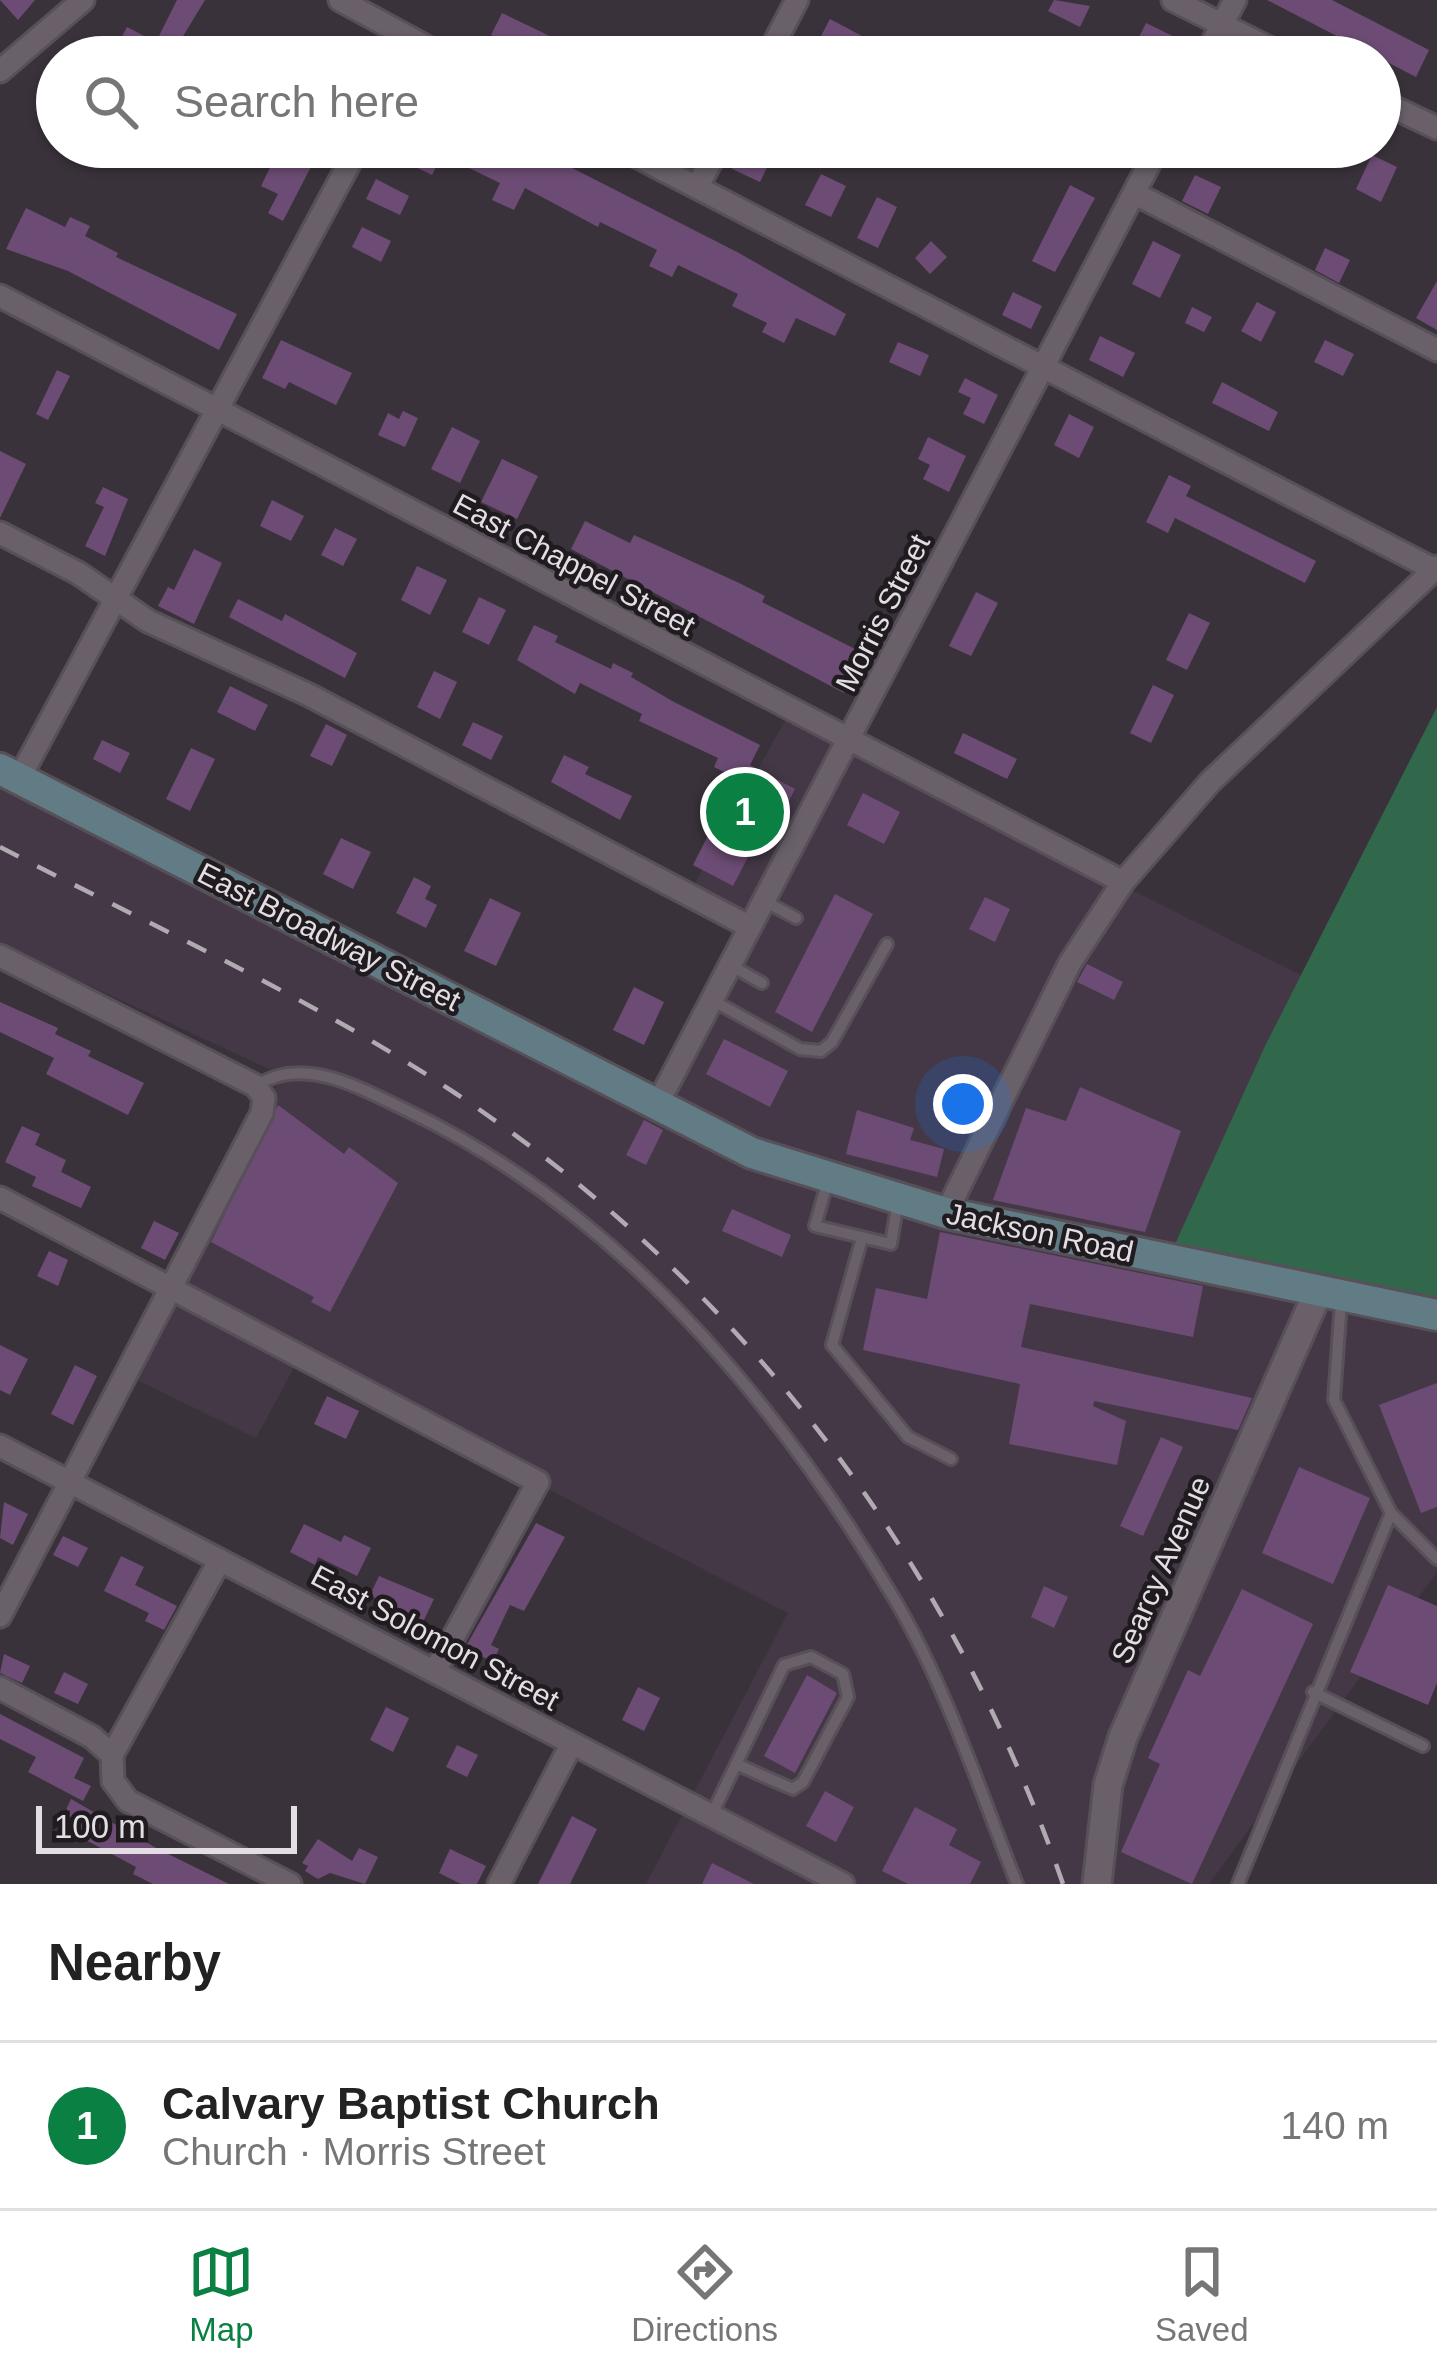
<!DOCTYPE html>
<meta charset="utf-8">
<style>
body{margin:0;font-family:Helvetica,sans-serif;background:#f2f2f2;color:#222}
.scale{position:absolute;left:36px;bottom:30px;width:261px;box-sizing:border-box;padding-left:12px;border:6px solid #e3dee4;border-top:0;font-size:33px;line-height:42px;white-space:nowrap;color:#e3dee4;-webkit-text-stroke:9px #1f1b1f;paint-order:stroke}
.you{position:absolute;left:963px;top:1104px;width:42px;height:42px;margin:-30px;border:9px solid #fff;border-radius:50%;background:#1a73e8;box-shadow:0 0 0 18px #1a73e833}
.badge{display:grid;place-items:center;width:78px;height:78px;border-radius:50%;background:#0b8043;color:#fff;font-size:39px;font-weight:700}
.pin{position:absolute;translate:-50% -50%;border:6px solid #fff;box-shadow:0 3px 12px #0006}
.list{margin:0;padding:0;list-style:none}
h2{display:flex;justify-content:space-between;align-items:center;height:156px;margin:0;padding:0 48px;font-size:51px}
h2 small{font-size:39px;font-weight:400;color:#767676}
.list li{display:grid;grid-template-columns:78px 1fr auto;gap:36px;align-items:center;box-sizing:border-box;height:168px;padding:0 48px;border-top:3px solid #e0e0e0}
.list b{display:block;font-size:45px;white-space:nowrap}
.list p{margin:0;font-size:39px;white-space:nowrap;color:#767676}
.list em{font-size:39px;font-style:normal;color:#767676}
.icon{flex:none;width:66px;height:66px;fill:none;stroke:currentColor;stroke-width:2;stroke-linecap:round;stroke-linejoin:round}
.map{position:relative;flex:none;width:1437px;height:1884px;overflow:hidden}
.search{position:absolute;background:#fff;box-shadow:0 3px 9px #0004;left:36px;right:36px;top:36px;height:132px;display:flex;align-items:center;gap:30px;box-sizing:border-box;padding:0 42px;border-radius:66px;color:#767676;font-size:45px}
.sheet{height:324px;background:#fff}
nav{display:flex;justify-content:space-around;align-items:center;box-sizing:border-box;height:168px;border-top:3px solid #e0e0e0;background:#fff;font-size:33px;color:#767676}
nav a{display:grid;justify-items:center;gap:6px}
nav .on{color:#0b8043}
.map>svg:first-child{display:block}
</style>
<div class="map">
<svg width="1437" height="1884" viewBox="0 0 1437 1884">
<rect width="100%" height="100%" fill="#3a323b"/>
<path fill="#443847" d="M 787,717 L 1301,975 L 1266,1044 L 1437,1304 L 1437,1572 L 1209,1884 L 646,1884 L 788,1613 L 298,1360 L 256,1438 L 127,1375 L 282,1075 L 0,944 L 0,770 L 652,1107 L 745,927 L 689,894 Z"/>
<path fill="#31684c" d="M 1437,707 L 1437,1304 L 1171,1253 L 1266,1044 Z"/>
<path fill="#6c4c74" d="M 0,0 L 35,0 L 18,20 Z
M 177,0 L 205,0 L 174,51 L 185,57 L 134,57 L 116,48 L 127,27 L 156,42 Z
M 1054,0 L 1090,6 L 1080,27 L 1048,11 Z
M 1267,0 L 1332,0 L 1429,50 L 1416,77 Z
M 502,13 L 552,37 L 596,57 L 536,57 L 491,35 Z
M 830,19 L 862,36 L 852,57 L 810,57 Z
M 1146,23 L 1179,39 L 1170,57 L 1129,57 Z
M 338,36 L 388,57 L 328,57 Z
M 686,36 L 730,57 L 676,57 Z
M 280,147 L 296,147 L 316,157 L 283,221 L 268,213 L 278,194 L 261,186 Z
M 374,147 L 430,147 L 443,153 L 432,175 Z
M 479,147 L 531,147 L 737,252 L 846,314 L 835,336 L 796,318 L 784,343 L 762,332 L 767,323 L 732,306 L 738,294 L 678,265 L 672,277 L 649,266 L 657,250 L 600,222 L 598,227 L 525,188 L 514,210 L 492,200 L 500,183 L 469,168 Z
M 743,147 L 777,147 L 760,182 L 732,169 Z
M 1199,147 L 1241,147 L 1233,164 Z
M 1372,155 L 1397,167 L 1381,202 L 1356,189 Z
M 821,174 L 846,186 L 831,217 L 805,205 Z
M 1195,175 L 1221,187 L 1208,214 L 1182,201 Z
M 376,179 L 409,196 L 400,215 L 366,199 Z
M 1070,185 L 1095,198 L 1055,272 L 1032,261 Z
M 877,197 L 897,207 L 878,248 L 857,238 Z
M 26,208 L 65,227 L 70,217 L 90,226 L 85,236 L 118,253 L 116,257 L 237,314 L 219,350 L 68,271 L 6,249 Z
M 362,227 L 391,241 L 381,262 L 352,247 Z
M 931,241 L 947,257 L 930,274 L 915,258 Z
M 1153,241 L 1181,255 L 1160,298 L 1132,284 Z
M 1325,248 L 1350,260 L 1339,283 L 1315,270 Z
M 1437,281 L 1437,330 L 1416,318 Z
M 1013,292 L 1042,306 L 1031,329 L 1002,315 Z
M 1257,302 L 1276,312 L 1261,342 L 1241,331 Z
M 1192,307 L 1212,317 L 1204,332 L 1185,323 Z
M 1100,336 L 1135,353 L 1123,377 L 1089,360 Z
M 281,340 L 352,373 L 336,405 L 289,382 L 285,389 L 262,378 Z
M 1325,340 L 1354,354 L 1343,376 L 1314,362 Z
M 898,342 L 929,355 L 920,376 L 889,362 Z
M 57,370 L 70,376 L 48,420 L 36,414 Z
M 965,378 L 998,395 L 984,424 L 963,414 L 971,398 L 958,392 Z
M 1222,382 L 1278,412 L 1269,431 L 1212,403 Z
M 403,411 L 418,418 L 405,447 L 378,435 L 388,413 L 399,419 Z
M 1069,414 L 1094,427 L 1079,458 L 1054,445 Z
M 452,427 L 480,441 L 460,483 L 431,469 Z
M 928,437 L 966,456 L 949,492 L 923,479 L 930,465 L 918,459 Z
M 0,451 L 26,464 L 0,518 Z
M 502,459 L 538,476 L 517,519 L 481,502 Z
M 1169,475 L 1191,486 L 1186,496 L 1316,561 L 1305,583 L 1175,518 L 1168,533 L 1146,522 Z
M 103,487 L 128,499 L 105,556 L 85,546 L 104,507 L 95,503 Z
M 272,500 L 304,516 L 291,541 L 260,526 Z
M 585,521 L 630,543 L 634,535 L 737,582 L 765,596 L 762,602 L 863,653 L 844,693 L 571,549 Z
M 335,528 L 357,539 L 343,566 L 321,555 Z
M 194,549 L 222,563 L 194,624 L 158,606 L 168,587 L 174,590 Z
M 417,566 L 447,580 L 430,615 L 401,600 Z
M 976,592 L 998,603 L 971,656 L 949,646 Z
M 479,597 L 506,610 L 489,645 L 462,632 Z
M 238,599 L 282,621 L 285,614 L 357,653 L 345,678 L 229,617 Z
M 1189,613 L 1210,623 L 1187,670 L 1166,660 Z
M 534,625 L 558,636 L 555,642 L 611,669 L 613,663 L 633,673 L 631,677 L 674,702 L 760,745 L 750,765 L 795,789 L 768,841 L 759,836 L 733,886 L 693,865 L 721,810 L 742,821 L 758,789 L 714,767 L 718,758 L 639,721 L 642,714 L 580,683 L 575,694 L 517,660 Z
M 434,671 L 457,682 L 440,719 L 417,707 Z
M 1153,685 L 1174,695 L 1151,743 L 1130,733 Z
M 230,686 L 268,705 L 255,731 L 217,712 Z
M 473,722 L 503,736 L 491,760 L 462,745 Z
M 326,724 L 347,735 L 332,766 L 310,756 Z
M 963,733 L 1017,759 L 1007,779 L 954,753 Z
M 102,740 L 130,753 L 120,773 L 93,759 Z
M 191,748 L 215,759 L 190,811 L 166,799 Z
M 564,755 L 589,767 L 585,774 L 632,796 L 620,820 L 551,782 Z
M 863,793 L 900,812 L 884,844 L 847,825 Z
M 341,838 L 371,852 L 353,889 L 323,874 Z
M 414,877 L 431,886 L 425,899 L 437,905 L 426,928 L 396,913 Z
M 835,894 L 873,914 L 812,1032 L 775,1012 Z
M 985,897 L 1010,909 L 995,942 L 969,929 Z
M 490,898 L 521,913 L 496,966 L 464,951 Z
M 1087,964 L 1123,982 L 1114,1000 L 1077,982 Z
M 634,987 L 664,1002 L 644,1045 L 613,1030 Z
M 0,1002 L 58,1028 L 55,1034 L 91,1051 L 88,1056 L 144,1083 L 128,1115 L 46,1074 L 54,1058 L 0,1032 Z
M 724,1039 L 788,1071 L 770,1107 L 706,1074 Z
M 1080,1087 L 1181,1131 L 1145,1232 L 993,1200 L 1026,1108 L 1066,1121 Z
M 278,1105 L 344,1154 L 349,1147 L 398,1183 L 330,1312 L 311,1302 L 314,1297 L 211,1242 Z
M 857,1110 L 914,1128 L 910,1140 L 944,1149 L 937,1177 L 846,1154 Z
M 644,1120 L 663,1130 L 646,1165 L 626,1155 Z
M 22,1126 L 40,1134 L 35,1145 L 66,1160 L 61,1172 L 91,1187 L 81,1208 L 32,1186 L 36,1177 L 5,1162 Z
M 732,1209 L 791,1235 L 782,1257 L 722,1231 Z
M 154,1221 L 179,1233 L 165,1260 L 141,1248 Z
M 940,1232 L 1203,1286 L 1193,1337 L 1030,1304 L 1021,1347 L 1252,1398 L 1238,1430 L 1094,1401 L 1093,1406 L 1126,1421 L 1117,1465 L 1009,1444 L 1020,1384 L 863,1350 L 876,1288 L 927,1299 Z
M 49,1251 L 68,1260 L 58,1286 L 37,1276 Z
M 0,1345 L 28,1359 L 10,1395 L 0,1390 Z
M 75,1365 L 97,1376 L 73,1425 L 51,1414 Z
M 1437,1383 L 1437,1507 L 1421,1513 L 1379,1405 Z
M 327,1396 L 359,1411 L 346,1439 L 314,1424 Z
M 1161,1437 L 1183,1447 L 1143,1536 L 1120,1526 Z
M 1299,1467 L 1370,1498 L 1333,1584 L 1262,1553 Z
M 4,1502 L 28,1514 L 13,1545 L 0,1538 Z
M 536,1523 L 565,1537 L 524,1611 L 510,1605 L 491,1645 L 499,1649 L 493,1662 L 465,1648 Z
M 304,1524 L 341,1542 L 344,1535 L 371,1548 L 357,1576 L 318,1557 L 315,1565 L 290,1552 Z
M 63,1536 L 88,1548 L 78,1567 L 53,1555 Z
M 121,1556 L 144,1567 L 135,1585 L 177,1606 L 164,1630 L 145,1621 L 149,1613 L 104,1591 Z
M 379,1576 L 434,1599 L 421,1626 L 370,1595 Z
M 1388,1585 L 1437,1606 L 1437,1683 L 1428,1705 L 1350,1672 Z
M 1044,1586 L 1068,1597 L 1054,1628 L 1031,1617 Z
M 1242,1589 L 1313,1624 L 1192,1884 L 1121,1852 L 1160,1764 L 1148,1758 L 1188,1670 L 1200,1676 Z
M 4,1654 L 30,1666 L 22,1683 L 0,1673 Z
M 64,1672 L 88,1684 L 78,1704 L 54,1693 Z
M 807,1675 L 837,1693 L 795,1773 L 764,1756 Z
M 638,1687 L 660,1698 L 644,1731 L 622,1720 Z
M 386,1707 L 409,1718 L 393,1752 L 370,1740 Z
M 0,1714 L 84,1758 L 74,1778 L 91,1786 L 83,1801 L 28,1772 L 36,1757 L 0,1739 Z
M 457,1745 L 478,1755 L 467,1777 L 446,1767 Z
M 825,1791 L 854,1807 L 836,1842 L 806,1826 Z
M 71,1799 L 158,1849 L 229,1884 L 153,1884 L 133,1874 L 136,1867 L 71,1832 L 77,1820 L 64,1814 Z
M 915,1807 L 957,1829 L 949,1845 L 981,1862 L 970,1884 L 908,1884 L 882,1871 Z
M 572,1816 L 597,1829 L 570,1884 L 538,1884 Z
M 318,1839 L 352,1861 L 359,1848 L 378,1857 L 365,1884 L 330,1873 L 318,1879 L 305,1871 L 308,1866 L 302,1863 Z
M 450,1849 L 486,1866 L 477,1884 L 461,1884 L 439,1873 Z
M 712,1863 L 754,1884 L 702,1884 Z"/>
<g fill="none" stroke-linecap="round" stroke-linejoin="round">
<g stroke="#575058" stroke-width="16">
<path id="service" d="M 764,901 L 796,918
M 730,965 L 762,983
M 712,1000 L 800,1049 L 821,1051 L 832,1042 L 887,944
M 256,1086 C 303,1054 362,1089 408,1111 C 620,1212 777,1401 895,1600 C 947,1688 979,1789 1017,1884
M 828,1180 L 815,1226 L 891,1244 L 898,1200
M 862,1238 L 832,1345 L 908,1437 L 951,1459
M 1391,1513 L 1437,1559
M 1313,1692 L 1423,1746
M 711,1816 L 784,1665 L 811,1657 L 843,1674 L 848,1697 L 803,1782 L 793,1789 L 736,1764
M 1238,1884 L 1391,1513 L 1334,1400 L 1341,1301"/>
</g>
<g stroke="#575058" stroke-width="27">
<path id="minor" d="M 340,0 L 445,57
M 1173,0 L 1287,57
M 767,57 L 797,0
M 1205,57 L 1235,0
M 0,71 L 83,0
M 1380,101 L 1437,128
M 619,147 L 1433,569
M 697,187 L 719,147
M 1134,193 L 1437,350
M 0,296 L 1123,882
M 0,533 L 78,573 L 148,621 L 309,695 L 750,927
M 19,779 L 358,147
M 0,956 L 256,1086 L 264,1098 L 262,1113 L 0,1616
M 657,1105 L 1158,147
M 0,1198 L 538,1482 L 435,1671
M 946,1213 L 1070,963 L 1123,882 L 1210,782 L 1437,567
M 0,1446 L 843,1884
M 0,1688 L 92,1737 L 112,1755
M 112,1755 L 113,1781 L 128,1801 L 290,1884
M 112,1755 L 220,1560
M 499,1884 L 572,1743"/>
</g>
<g stroke="#575058" stroke-width="33">
<path id="tertiary" d="M 1097,1884 L 1108,1785 L 1123,1737 L 1318,1292"/>
</g>
<g stroke="#575058" stroke-width="36">
<path id="secondary" d="M 0,769 L 752,1153 L 946,1213 L 1437,1315"/>
</g>
<use href="#service" stroke="#69606a" stroke-width="10"/>
<use href="#minor" stroke="#69606a" stroke-width="21"/>
<use href="#tertiary" stroke="#69606a" stroke-width="27"/>
<use href="#secondary" stroke="#617c85" stroke-width="30"/>
<path stroke="#b0aab1" stroke-width="4.5" stroke-dasharray="21 21" stroke-linecap="butt" d="M 0,847 C 152,926 312,998 455,1093 C 741,1283 951,1560 1063,1884"/>
</g>
<g text-anchor="middle" stroke-width="9" stroke-linejoin="round" paint-order="stroke">
<g font-size="30" fill="#e3dee4" stroke="#1f1b1f">
<text transform="translate(574 565) rotate(28)" y="10">East Chappel Street</text>
<text transform="translate(883 613) rotate(-63)" y="10">Morris Street</text>
<text transform="translate(329 937) rotate(27)" y="10">East Broadway Street</text>
<text transform="translate(1040 1233) rotate(12)" y="10">Jackson Road</text>
<text transform="translate(1161 1570) rotate(-66)" y="10">Searcy Avenue</text>
<text transform="translate(435 1638) rotate(28)" y="10">East Solomon Street</text>
</g>
</g>
</svg>
<div class="scale">100 m</div>
<div class="you"></div>
<div class="pin badge" style="left:745px;top:812px">1</div>
<div class="search"><svg class="icon" aria-label="search" viewBox="0 0 24 24"><circle cx="10" cy="10" r="6"/><path d="M15 15l6 6"/></svg>Search here</div>
</div>
<section class="sheet">
<h2>Nearby<small></small></h2>
<ul class="list">
<li><span class="badge">1</span><div><b>Calvary Baptist Church</b><p>Church · Morris Street</p></div><em>140 m</em></li>
</ul>
</section>
<nav>
<a class="on"><svg class="icon" aria-label="map" viewBox="0 0 24 24"><path d="M3 6l6-2 6 2 6-2v14l-6 2-6-2-6 2zM9 4v14M15 6v14"/></svg>Map</a>
<a><svg class="icon" aria-label="directions" viewBox="0 0 24 24"><path d="M12 3l9 9-9 9-9-9zM9 14v-3h6M13 9l2 2-2 2"/></svg>Directions</a>
<a><svg class="icon" aria-label="saved" viewBox="0 0 24 24"><path d="M7 4h10v16l-5-4-5 4z"/></svg>Saved</a>
</nav>
